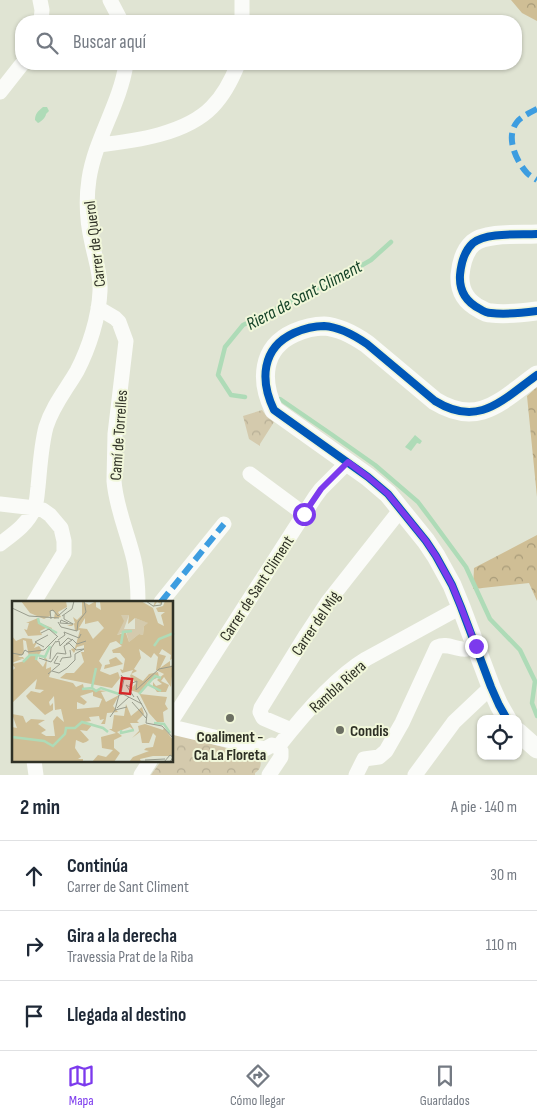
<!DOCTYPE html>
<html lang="es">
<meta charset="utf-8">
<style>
body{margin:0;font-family:"Sofia Sans Condensed",sans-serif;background:#f6f6f7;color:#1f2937}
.controls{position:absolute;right:15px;bottom:15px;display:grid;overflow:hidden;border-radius:10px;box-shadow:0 1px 4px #0004}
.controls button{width:45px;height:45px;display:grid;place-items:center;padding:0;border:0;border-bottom:1px solid #e0e1e3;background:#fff;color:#1f2937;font:25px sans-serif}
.stop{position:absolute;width:15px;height:15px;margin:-11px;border:4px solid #7c3aed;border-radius:50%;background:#fff}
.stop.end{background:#7c3aed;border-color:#fff;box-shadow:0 1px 5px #0008}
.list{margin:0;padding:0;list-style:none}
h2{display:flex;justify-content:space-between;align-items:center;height:65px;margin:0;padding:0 20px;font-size:21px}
h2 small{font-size:16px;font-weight:400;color:#747a83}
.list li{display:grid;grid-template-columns:32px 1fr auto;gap:15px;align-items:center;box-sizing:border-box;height:70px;padding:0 20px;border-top:1px solid #e0e1e3}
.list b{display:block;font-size:19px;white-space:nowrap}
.list p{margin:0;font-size:16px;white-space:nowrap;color:#747a83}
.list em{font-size:16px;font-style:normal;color:#747a83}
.icon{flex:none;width:28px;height:28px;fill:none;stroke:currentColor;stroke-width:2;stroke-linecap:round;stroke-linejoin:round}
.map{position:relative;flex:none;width:537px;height:775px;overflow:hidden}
.search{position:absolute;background:#fff;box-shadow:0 1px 4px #0004;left:15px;right:15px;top:15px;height:55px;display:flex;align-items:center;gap:12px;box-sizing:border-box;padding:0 18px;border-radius:20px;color:#747a83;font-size:19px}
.sheet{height:275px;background:#fff}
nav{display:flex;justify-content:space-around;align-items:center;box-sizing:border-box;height:70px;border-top:1px solid #e0e1e3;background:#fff;font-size:14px;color:#747a83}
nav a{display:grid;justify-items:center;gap:2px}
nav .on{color:#7c3aed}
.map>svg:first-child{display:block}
</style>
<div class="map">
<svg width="537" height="775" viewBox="0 0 537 775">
<defs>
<pattern id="forest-crowns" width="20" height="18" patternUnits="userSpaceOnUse" patternTransform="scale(1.25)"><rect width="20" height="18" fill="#cfbe95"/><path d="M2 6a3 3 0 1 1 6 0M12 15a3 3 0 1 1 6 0" fill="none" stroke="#a89b79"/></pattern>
<pattern id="park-crowns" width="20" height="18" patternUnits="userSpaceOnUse" patternTransform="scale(1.25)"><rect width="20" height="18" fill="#d4caad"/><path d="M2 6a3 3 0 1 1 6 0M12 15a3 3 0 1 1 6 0" fill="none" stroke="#b6ae95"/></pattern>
</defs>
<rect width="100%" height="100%" fill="#e0e4d3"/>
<path fill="url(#forest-crowns)" d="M 511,0 L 537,0 L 537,21 L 522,13 Z
M 537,387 L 537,497 L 527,396 Z
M 537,535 L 537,601 L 529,583 L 473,589 L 474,568 Z"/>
<path fill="url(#park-crowns)" d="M 262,410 L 267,417 L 274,422 L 260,444 L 260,446 L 249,439 L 243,416 Z
M 173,734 L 253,755 C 263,758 263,768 255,773 L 255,775 L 151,775 L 161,761 L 172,761 Z"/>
<path fill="#aedbb7" d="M 43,107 L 47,107 L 49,111 L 46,114 C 46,117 41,122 38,123 L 35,120 C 35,114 38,111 43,107 Z
M 415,435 L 422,441 L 420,444 L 417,443 L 411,451 L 405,447 Z"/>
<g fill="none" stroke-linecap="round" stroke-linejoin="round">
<path stroke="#aedbb7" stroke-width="4.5" d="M 245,397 L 231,395 L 218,375 L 225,347 L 243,325 L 345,275 L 371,260 L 391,242
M 280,399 L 331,434 L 375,465 L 418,502 L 433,522 L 466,567 L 490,619 L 520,650 L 535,681 L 532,703 L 537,716"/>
<path stroke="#fafbf8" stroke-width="15" d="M 40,0 L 42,10 L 41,21
M 110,0 L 121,21
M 242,0 L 242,21
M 0,92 L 22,64
M 99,145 C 135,141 186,134 212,107 C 224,95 232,79 238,64
M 98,308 L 115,318 L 119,322 L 126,341 L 115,434 L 114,481 C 116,508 128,534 134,560 C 137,574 138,588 138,602
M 250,474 L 304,514
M 0,504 L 35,508 L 43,510 L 50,515 L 61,528 L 64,541 L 64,553 L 34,602
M 0,544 C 13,534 27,525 34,509 C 37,503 37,494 38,487 C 40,467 41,446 46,427 C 53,405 66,390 77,371 C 89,348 99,317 100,291 C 101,275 95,258 92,243 C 87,222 86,199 89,179 C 95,139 120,104 126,64
M 161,602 L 224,524
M 172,720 L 315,497 L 321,489 L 348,462
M 172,727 L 265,749 L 272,745 L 278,747
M 291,730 L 263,718 L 260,712 L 261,708 L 306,635 L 327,603 L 401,509
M 278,747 C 302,716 333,679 366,659 L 461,607
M 34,761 L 36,775
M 141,775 L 150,761
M 269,775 L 281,757 L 281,751 L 278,747
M 356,775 L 364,759 L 379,757 L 386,751 L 402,723 L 437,647 C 446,643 453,648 462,649 C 467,650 471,648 475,646
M 415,775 L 454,722 L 491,687"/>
<path stroke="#fafbf8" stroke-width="19" d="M 537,234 C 520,235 486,232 473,243 C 464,251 461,264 460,275 C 459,291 466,302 480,309 C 483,311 487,313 491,313 C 506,315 522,313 537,311
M 507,719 L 499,705 L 491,687 L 461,607 L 452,585 L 436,556 L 426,541 L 388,494 L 368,477 L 274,410 C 260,381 261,348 294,333 C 303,329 314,326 324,326 C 340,327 354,335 367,344 L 435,401 C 479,428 502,400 537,375
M 518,732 L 537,749"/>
<path stroke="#3d9de0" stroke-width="6" stroke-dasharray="12 6" stroke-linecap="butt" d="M 537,109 C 531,112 521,117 517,122 C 505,137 516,161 527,173 C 530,176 534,178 537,180
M 161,602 L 224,524"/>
<g stroke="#f1f7da" stroke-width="11">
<path id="cycleway" d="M 537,234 C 520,235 486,232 473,243 C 464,251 461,264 460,275 C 459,291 466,302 480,309 C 483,311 487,313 491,313 C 506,315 522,313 537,311
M 507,719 L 499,705 L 491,687 L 461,607 L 452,585 L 436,556 L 426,541 L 388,494 L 368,477 L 274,410 C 260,381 261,348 294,333 C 303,329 314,326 324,326 C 340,327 354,335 367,344 L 435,401 C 479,428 502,400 537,375"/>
</g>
<use href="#cycleway" stroke="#0057b8" stroke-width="8"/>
</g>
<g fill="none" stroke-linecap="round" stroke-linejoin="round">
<path stroke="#7c3aed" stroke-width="6" d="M 304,514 L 321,489 L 348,462 L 368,477 L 388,494 L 426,541 L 436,556 L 452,585 L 461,607 L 476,646"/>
</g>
<g fill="#6c6f62" stroke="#f1f7da" stroke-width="2">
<circle cx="230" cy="718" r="5"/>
<circle cx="340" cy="730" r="5"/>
</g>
<g text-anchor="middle" stroke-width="4" stroke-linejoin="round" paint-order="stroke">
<g font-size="16" fill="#2e3025" stroke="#f1f7da">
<text transform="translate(94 244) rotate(-97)" y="6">Carrer de Querol</text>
<text transform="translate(118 435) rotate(-86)" y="6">Camí de Torrelles</text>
<text transform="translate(256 588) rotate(-57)" y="6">Carrer de Sant Climent</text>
<text transform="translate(315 623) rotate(-56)" y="6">Carrer del Mig</text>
<text transform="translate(337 686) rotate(-42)" y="6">Rambla Riera</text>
</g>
<g font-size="16" font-weight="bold" fill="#2e3025" stroke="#f1f7da" text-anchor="start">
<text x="350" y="736">Condis</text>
<text x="230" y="742" text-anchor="middle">Coaliment -<tspan x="230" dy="18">Ca La Floreta</tspan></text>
</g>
<g font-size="18" font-style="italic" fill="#154327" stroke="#f1f7da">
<text transform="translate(304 295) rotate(-28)" y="6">Riera de Sant Climent</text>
</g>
</g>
<g transform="translate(12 601)">
<rect width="161" height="161" fill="#e0e4d3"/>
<path d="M 109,14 L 117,14 L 112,28 L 123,28 L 123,17 L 137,22 L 132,25 L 131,34 L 127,33 L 117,41 L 114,30 L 105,34 Z" fill="#d4caad"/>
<path d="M 9,0 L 54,0 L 55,6 L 46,11 L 49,16 L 42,18 L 43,11 L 39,9 L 38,15 L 32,18 L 18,12 ZM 70,0 L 77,4 L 84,0 L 84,6 L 89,9 L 88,1 L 129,0 L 141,7 L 143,0 L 148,0 L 150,1 L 149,3 L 145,1 L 141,7 L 146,22 L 152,25 L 149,14 L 153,11 L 146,11 L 144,7 L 151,5 L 153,0 L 161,0 L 161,57 L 158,59 L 159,54 L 150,48 L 147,53 L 154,55 L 148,67 L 158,60 L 158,65 L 161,64 L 159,86 L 152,76 L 149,80 L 157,84 L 154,91 L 145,91 L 141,85 L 141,81 L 144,85 L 150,83 L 145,79 L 152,73 L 144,69 L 146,56 L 142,52 L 139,57 L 127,48 L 129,57 L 122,68 L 125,70 L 119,73 L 131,80 L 137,73 L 146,71 L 147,76 L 136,81 L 128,93 L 155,96 L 153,103 L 156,108 L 151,111 L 152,121 L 145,121 L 137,112 L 127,92 L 118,89 L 124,82 L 118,75 L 121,69 L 110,72 L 108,68 L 111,69 L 113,58 L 108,52 L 101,52 L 100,49 L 110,45 L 104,40 L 98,42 L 87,60 L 90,64 L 88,70 L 98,74 L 106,71 L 108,77 L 100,87 L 48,77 L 54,72 L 62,72 L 72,61 L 69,51 L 72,51 L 72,44 L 65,46 L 62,52 L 59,48 L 63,47 L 68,29 L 63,30 L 62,23 L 60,25 L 55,25 L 63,22 L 61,16 L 65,19 L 70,14 ZM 109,14 L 117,14 L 116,23 L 123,17 L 136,22 L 132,25 L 131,34 L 127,33 L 117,41 L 114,32 L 119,30 L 105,34 L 112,20 ZM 73,17 L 73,23 L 86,20 L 92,27 L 81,38 L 75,28 L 67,27 ZM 26,17 L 28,22 L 40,27 L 39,30 L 36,26 L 28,30 L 30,34 L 16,35 L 12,28 L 15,29 L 17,22 L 14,22 ZM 0,35 L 4,40 L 11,37 L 20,38 L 21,43 L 25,41 L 22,47 L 27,45 L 30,49 L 24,58 L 31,66 L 34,60 L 31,56 L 35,58 L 34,68 L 39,66 L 39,70 L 37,76 L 61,82 L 64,86 L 71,83 L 72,88 L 95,90 L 89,91 L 94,101 L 107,94 L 101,105 L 106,111 L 95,112 L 93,123 L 89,123 L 92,118 L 88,119 L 87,115 L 77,116 L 79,120 L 72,121 L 81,123 L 75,130 L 68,129 L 77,139 L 74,141 L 71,142 L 64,139 L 63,147 L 69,156 L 66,158 L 71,158 L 71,161 L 0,161 L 0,126 L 5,127 L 0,113 L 11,115 L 14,122 L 19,118 L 33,119 L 26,123 L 34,129 L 29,132 L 34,135 L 43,135 L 41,120 L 45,115 L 52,121 L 49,108 L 43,109 L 42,95 L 37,101 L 38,105 L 41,102 L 41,109 L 33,114 L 16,98 L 14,95 L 19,90 L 28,92 L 32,89 L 23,88 L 25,78 L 0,102 L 0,70 L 3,67 L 0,63 L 13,60 L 17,56 L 14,40 L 11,39 L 12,53 L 6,56 L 11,56 L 12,58 L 6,57 L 10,58 L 0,62 ZM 81,91 L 81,95 L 90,98 L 87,106 L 65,108 L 65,101 L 72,104 L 75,101 L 68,95 ZM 104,56 L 111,63 L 92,68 L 93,64 L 98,63 L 97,59 ZM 114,103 L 119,115 L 130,106 L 132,113 L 125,120 L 127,122 L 118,122 L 122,129 L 118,126 L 105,131 L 110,135 L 102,139 L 102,147 L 108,152 L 102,161 L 80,161 L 86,154 L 94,156 L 101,149 L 90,147 L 89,136 L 104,132 L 97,128 L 100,128 L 102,114 L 112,115 ZM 133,123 L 151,129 L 152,127 L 161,139 L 161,155 L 141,155 L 128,158 L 129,161 L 117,161 L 121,156 L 137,150 L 132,149 L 134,147 L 141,146 L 144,135 L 141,132 L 137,142 L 130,142 L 128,131 L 120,137 L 127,130 L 126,125 Z" fill="#cfbe95" fill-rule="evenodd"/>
<path fill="none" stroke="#aedbb7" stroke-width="2.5" d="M 26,17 L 27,22 L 45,32M 109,43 L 111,31 L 120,30M 142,45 L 147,38 L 162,32M 24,59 L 25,54 L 33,56 L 38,45M 11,61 L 18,54 L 24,54M 135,83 L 149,90M 80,86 L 84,67M 70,88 L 80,87 L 84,90 L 89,87 L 107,93M 127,93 L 143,75 L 149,77M 142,122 L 152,123 L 158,132M 109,129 L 109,132 L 122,129M 0,136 L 32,140 L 41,145 L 53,133 L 54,127 L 63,127 L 70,121 L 91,127 L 96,131"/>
<path fill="none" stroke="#999c8d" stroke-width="1" d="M 134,0 L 141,5 L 149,4 L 150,0M 0,7 L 17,15 L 47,17M 52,14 L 52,18 L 61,23 L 48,22 L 49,19 L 56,22M 50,15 L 60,8 L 62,0M 39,18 L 38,10 L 41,9 L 46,15 L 55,7M 46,21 L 49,26 L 65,30 L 66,21 L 74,11 L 72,0M 29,32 L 37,28 L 45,35M 60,38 L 65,43 L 74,40M 46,39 L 53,34 L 52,31 L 67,37 L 69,33M 44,41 L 47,40 L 48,45 L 56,37 L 60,39 L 54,43M 32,46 L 23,41 L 36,34M 0,52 L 10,54 L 13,49 L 16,51 L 32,49 L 46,35M 27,57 L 39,61 L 45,52 L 54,53 L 52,45M 38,58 L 39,47 L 44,40M 48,61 L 50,57 L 59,56 L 58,49M 40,70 L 47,72 L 55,67 L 63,59 L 63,53 L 72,48 L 64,49 L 57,42 L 52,45M 36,73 L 48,63 L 42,62 L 46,55M 109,92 L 112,78 L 109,74M 111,93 L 130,103M 125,95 L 135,113 L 134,122 L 150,125M 122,96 L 114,84 L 118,86 L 118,83 L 125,80 L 124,89 L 147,68 L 162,65M 120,101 L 134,117M 105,107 L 117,96M 103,109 L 107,94 L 111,93M 98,116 L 103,109 L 115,106M 150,125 L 162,138M 133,159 L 153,158M 152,161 L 158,154 L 161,156 L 158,161"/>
<path fill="#d62828" fill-opacity="0.15" stroke="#d62828" stroke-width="2.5" d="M 110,77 L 120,78 L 118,93 L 108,92 Z"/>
<rect width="161" height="161" fill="none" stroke="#2e3025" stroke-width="2.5"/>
</g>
</svg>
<div class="controls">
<button><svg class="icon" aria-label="locate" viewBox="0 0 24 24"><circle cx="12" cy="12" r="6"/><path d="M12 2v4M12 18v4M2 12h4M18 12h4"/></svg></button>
</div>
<div class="stop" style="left:304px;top:514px"></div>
<div class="stop end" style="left:476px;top:646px"></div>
<div class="search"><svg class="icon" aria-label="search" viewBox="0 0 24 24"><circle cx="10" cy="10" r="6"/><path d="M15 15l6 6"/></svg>Buscar aquí</div>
</div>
<section class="sheet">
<h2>2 min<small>A pie · 140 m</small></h2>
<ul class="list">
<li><svg class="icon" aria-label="ahead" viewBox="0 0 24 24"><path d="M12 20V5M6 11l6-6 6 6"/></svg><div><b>Continúa</b><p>Carrer de Sant Climent</p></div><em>30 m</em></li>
<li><svg class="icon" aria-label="right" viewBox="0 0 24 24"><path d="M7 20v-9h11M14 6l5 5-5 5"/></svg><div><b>Gira a la derecha</b><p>Travessia Prat de la Riba</p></div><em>110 m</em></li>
<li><svg class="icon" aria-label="arrive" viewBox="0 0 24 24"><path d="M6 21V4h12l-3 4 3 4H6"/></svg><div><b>Llegada al destino</b></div></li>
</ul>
</section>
<nav>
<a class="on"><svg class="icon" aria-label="map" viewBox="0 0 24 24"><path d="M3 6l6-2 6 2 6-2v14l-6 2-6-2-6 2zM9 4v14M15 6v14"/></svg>Mapa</a>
<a><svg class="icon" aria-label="directions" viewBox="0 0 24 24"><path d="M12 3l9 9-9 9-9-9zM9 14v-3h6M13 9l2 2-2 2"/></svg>Cómo llegar</a>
<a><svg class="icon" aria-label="saved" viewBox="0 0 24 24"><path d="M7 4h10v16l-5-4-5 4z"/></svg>Guardados</a>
</nav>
